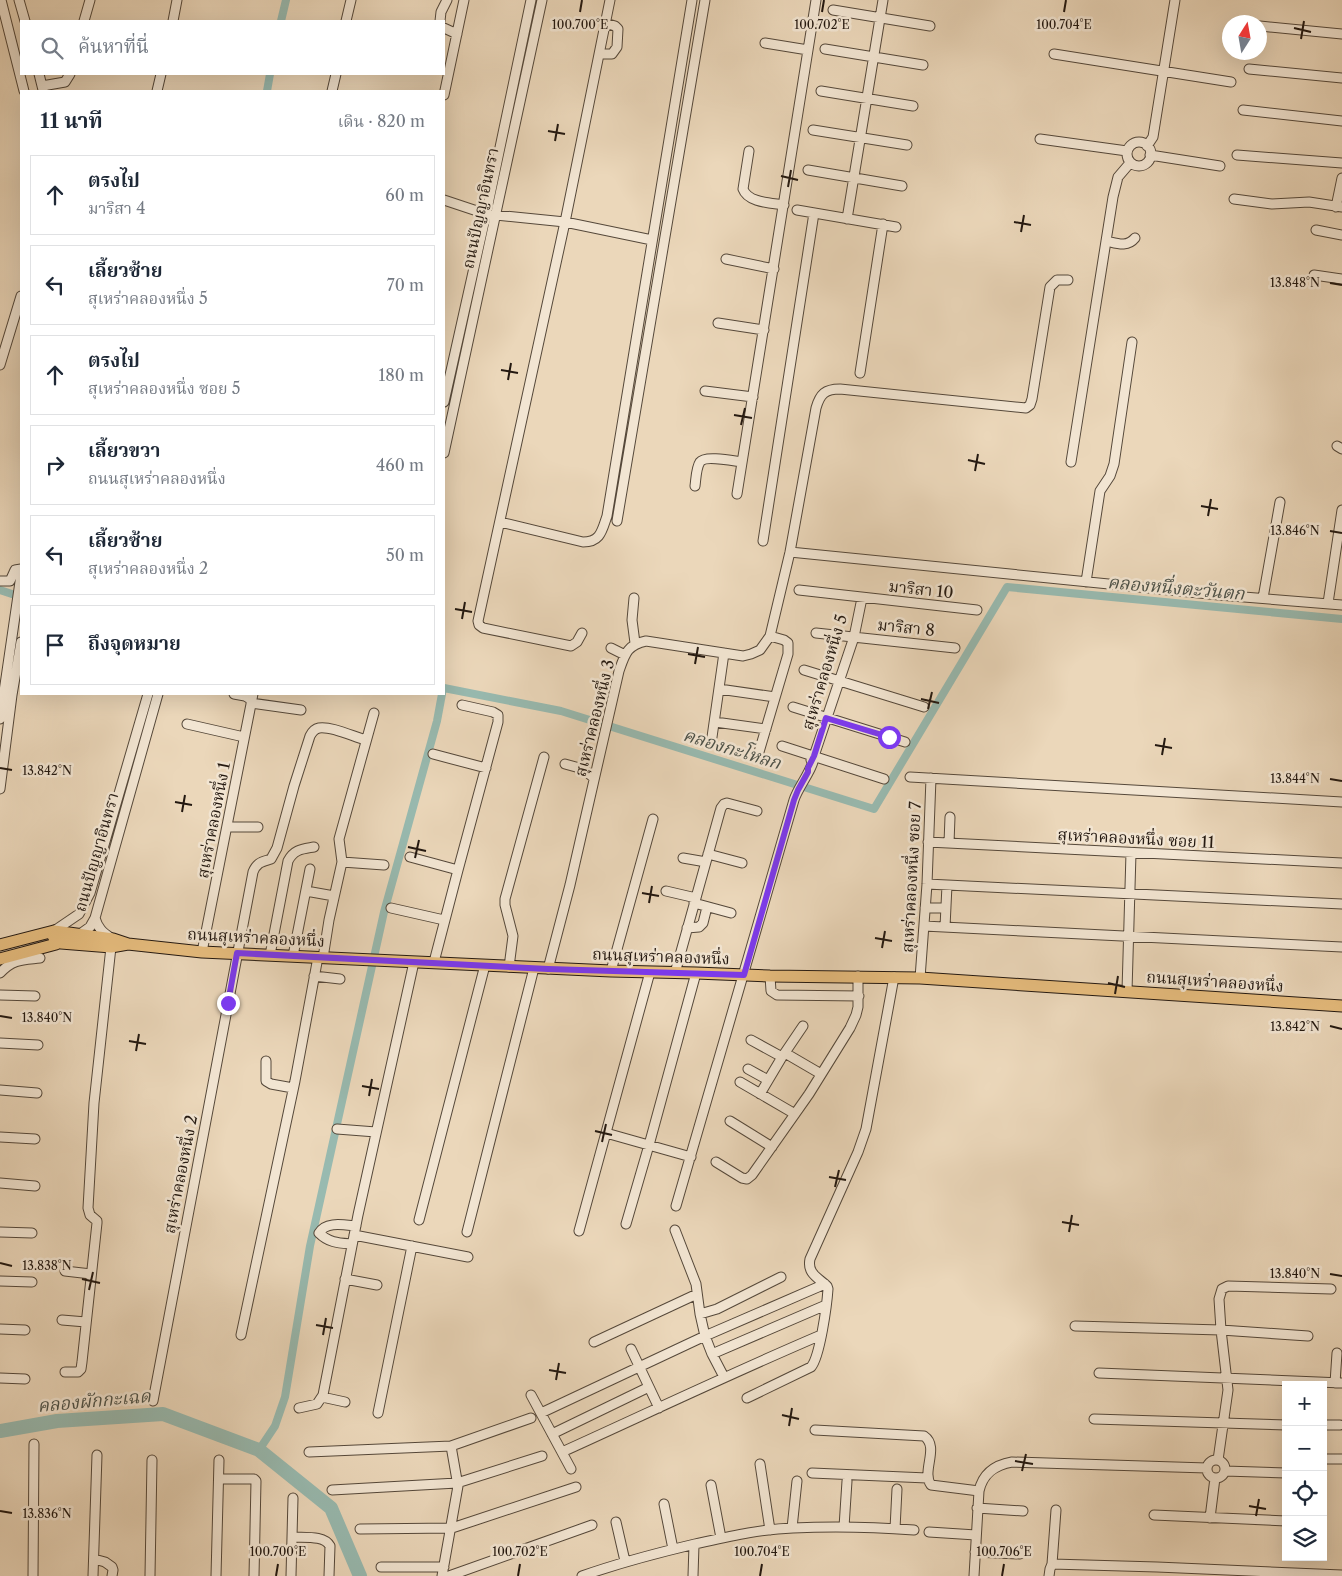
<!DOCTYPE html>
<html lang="th">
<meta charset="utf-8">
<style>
body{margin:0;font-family:"Libre Caslon Text","Noto Serif Thai",serif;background:#f6f6f7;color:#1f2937}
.controls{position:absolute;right:15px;bottom:15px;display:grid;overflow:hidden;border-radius:0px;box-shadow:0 5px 20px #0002}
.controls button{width:45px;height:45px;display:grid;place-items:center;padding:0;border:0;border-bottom:1px solid #e0e1e3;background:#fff;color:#1f2937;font:25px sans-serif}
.compass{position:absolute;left:1222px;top:15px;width:45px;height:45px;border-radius:50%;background:#fff;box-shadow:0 5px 20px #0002;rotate:11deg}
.stop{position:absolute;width:15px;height:15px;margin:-11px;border:4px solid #7c3aed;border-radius:50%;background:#fff}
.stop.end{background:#7c3aed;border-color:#fff;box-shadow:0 1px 5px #0008}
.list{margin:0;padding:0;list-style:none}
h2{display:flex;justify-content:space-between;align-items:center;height:65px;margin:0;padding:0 20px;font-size:21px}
h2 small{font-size:16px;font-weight:400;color:#747a83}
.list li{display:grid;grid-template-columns:32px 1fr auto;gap:15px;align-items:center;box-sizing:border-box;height:80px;margin:0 10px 10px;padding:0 10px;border:1px solid #e0e1e3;border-radius:0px}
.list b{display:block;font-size:19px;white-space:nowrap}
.list p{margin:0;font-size:16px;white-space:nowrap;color:#747a83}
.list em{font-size:16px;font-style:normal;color:#747a83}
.icon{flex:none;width:28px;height:28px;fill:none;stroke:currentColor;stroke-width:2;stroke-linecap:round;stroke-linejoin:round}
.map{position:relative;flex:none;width:1342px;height:1576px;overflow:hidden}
.search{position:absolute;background:#fff;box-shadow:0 5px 20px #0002;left:20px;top:20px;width:425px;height:55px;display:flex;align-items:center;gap:12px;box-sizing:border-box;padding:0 18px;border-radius:0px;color:#747a83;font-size:19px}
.panel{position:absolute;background:#fff;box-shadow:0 5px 20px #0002;left:20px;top:90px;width:425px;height:605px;border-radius:0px}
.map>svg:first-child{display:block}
</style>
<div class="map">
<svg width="1342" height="1576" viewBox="0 0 1342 1576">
<rect width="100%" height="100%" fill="#ebd7ba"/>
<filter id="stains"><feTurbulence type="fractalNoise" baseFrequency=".004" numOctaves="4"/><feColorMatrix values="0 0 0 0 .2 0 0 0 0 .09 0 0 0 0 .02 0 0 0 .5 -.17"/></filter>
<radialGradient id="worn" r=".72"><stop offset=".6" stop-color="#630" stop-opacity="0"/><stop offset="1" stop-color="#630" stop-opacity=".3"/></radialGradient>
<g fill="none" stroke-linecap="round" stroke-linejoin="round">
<path stroke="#98bab0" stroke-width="8" d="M 281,21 L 286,0
M 267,91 L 270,74
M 0,590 L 21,597
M 444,688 L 561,711 L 874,809 L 1007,587 L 1342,619
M 259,1450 L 275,1426 L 285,1397 L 310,1246 L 384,912 L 437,721 L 442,694"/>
<path stroke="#98bab0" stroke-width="14" d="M 0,1431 L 57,1421 L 163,1414 L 259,1450 L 331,1508 L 360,1576"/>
<g stroke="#55483a" stroke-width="11">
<path id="minor" d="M 1,0 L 24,91
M 19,0 L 25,21
M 833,10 L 930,26
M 84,21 L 90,0
M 173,21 L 177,0
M 346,21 L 351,0
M 440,21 L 441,12 L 447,0
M 1260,26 L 1342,34
M 444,28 L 457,34
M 765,43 L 808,50
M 825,49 L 923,65
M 599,54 L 612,54 L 617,47 L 618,29 L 615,26 L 605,23
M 1054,54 L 1231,82
M 1249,69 L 1342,78
M 39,74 L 43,90
M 42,86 L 65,82 L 70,74
M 157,91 L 161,74
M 332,91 L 336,74
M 821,91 L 913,106
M 444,95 L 464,0
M 1243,110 L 1342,121
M 813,130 L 907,145
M 1040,139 L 1127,151
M1127 154a12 12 0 1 1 24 0a12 12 0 1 1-24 0Z
M 1147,146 L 1153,137 L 1175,0
M 749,151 L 743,189 C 748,203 772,203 784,205
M 1150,155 L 1220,166
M 1237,155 L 1342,163
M 808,170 L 902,186
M 1234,199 L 1272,204 L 1309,202 L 1342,207
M 444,200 L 486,214 L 565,222 L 652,240
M 1336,207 L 1342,178
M 797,210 L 896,227
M 847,219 L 883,0
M 1316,230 L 1342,235
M 1106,241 C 1116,243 1127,248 1135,238
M 726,259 L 774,269
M 1314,275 L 1342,279
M 718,323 L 764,330
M 0,365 L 21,296
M 860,373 L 883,224
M 705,391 L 753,397
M 444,402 L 486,214 L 531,0
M 1337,446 L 1342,449
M 444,453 L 542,0
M 1071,462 L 1113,197 L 1118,177 L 1130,163
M 695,486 C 696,479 696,468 700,462 C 705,455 734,461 742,462
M 737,494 L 816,0
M 617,521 L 705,0
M 500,522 L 583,542 C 601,542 602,530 607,516 L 692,0
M 763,541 L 814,213
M 790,552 L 1219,595 L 1342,605
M 0,581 L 10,581 L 15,570 L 21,569
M 1086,582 L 1100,491 L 1110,476 L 1114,464 L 1132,342
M 799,590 L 977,610
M 634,598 L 632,620 L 635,643
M 1263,598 L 1280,502
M 1328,603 L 1342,510
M 582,633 L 577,642 L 571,646 L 483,628 L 479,625 L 478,621 L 565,222 L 610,0
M 816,633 L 955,648
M 611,648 L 625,655
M 804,670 L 924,707
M 719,689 L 775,697
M 234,694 L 245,696 L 252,700
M 251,703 L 301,710
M 793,707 L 905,742
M 0,719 L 21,575
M 715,722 L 766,729
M 187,724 L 244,737
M 712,737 L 724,653
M 782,746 L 884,779
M 759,752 L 788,654 L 788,643 L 784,640 L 770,636
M 433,754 L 486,768
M 811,760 L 814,756 L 854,637 L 862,598
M 565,764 L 583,769 L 594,778
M 910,777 L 1342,802
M 0,789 L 12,695 L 21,642
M 227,827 L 258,827
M 928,842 L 1342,863
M 949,843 L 950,817
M 708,854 L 742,863
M 410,857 L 458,870
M 683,858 L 706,862
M 342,862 L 384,865
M 927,884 L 1342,904
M 306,891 L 334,896
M 666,891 L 696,898
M 694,903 L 731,913
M 391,908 L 444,920
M 925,908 L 946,908
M 95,918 C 98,928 102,932 111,938
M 924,926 L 1342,947
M 945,927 L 947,885
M 687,928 L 699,927 L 703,923 L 707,907
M 54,931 L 79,914 L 90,893 L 148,694
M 76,937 L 90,927 L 95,918 L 158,694
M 202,952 L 253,694
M 270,955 L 288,861 C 294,849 303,849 314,847
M 293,956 L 310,869
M 323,958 L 329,920 L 342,862 L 339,839 L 374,713
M 434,962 L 458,870 L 498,722 L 498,715 L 493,712 L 462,705
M 509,967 L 513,936 L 505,905 L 505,899 L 544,757
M 548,969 L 570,885 L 619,671 C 625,654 627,645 646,641 L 743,656 L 751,654 L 760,650 L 770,636 L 790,552 L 816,408 C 820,394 825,389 840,389 L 1026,408 L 1030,405 L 1032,399 L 1050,287 L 1057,280 L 1068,280
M 611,971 L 653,819
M 0,973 C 13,959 22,960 40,958
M 675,973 L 721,808 L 724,804 L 727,803 L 757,811
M 314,976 L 340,979
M 770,976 L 771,991 L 777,995 L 859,996
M 920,978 L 927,884 L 931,778
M 1127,991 L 1131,853
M 0,995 L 35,996
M 751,1040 L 782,1057
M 0,1043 L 38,1045
M 785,1053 L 821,1074
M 266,1061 L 266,1081 L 271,1084 L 293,1088
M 748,1069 L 768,1080
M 740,1082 L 795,1114
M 0,1090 L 37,1093
M 760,1094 L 782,1057 L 803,1026
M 730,1121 L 772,1147
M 337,1129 L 376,1132
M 606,1133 L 691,1157
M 0,1137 L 35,1139
M 716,1162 L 742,1178 L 747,1179 L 752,1175 L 809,1094 L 850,1028 L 856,1015 L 858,1007 L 858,976
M 0,1183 L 35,1186
M 676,1206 L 794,800 C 798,787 814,768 814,756
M 419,1220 L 485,965
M 626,1224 L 649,1145 L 696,973
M 675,1230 L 696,1284 L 700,1314 L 705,1336 L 712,1354 L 724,1377
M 579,1231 L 650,972
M 0,1232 L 32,1233
M 467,1232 L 534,968
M 354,1235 L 468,1257
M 352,1244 C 339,1243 329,1243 319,1233 C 326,1221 344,1225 356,1226
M 65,1271 L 91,1274
M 345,1279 L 377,1285
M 0,1281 L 32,1282
M 700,1314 L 717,1309 L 781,1277
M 62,1320 L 86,1322
M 1075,1326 L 1221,1330 L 1308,1336
M 0,1329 L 25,1330
M 241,1335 L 295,1081 L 318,957
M 594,1342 L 697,1294
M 631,1349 L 659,1408
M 712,1354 L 826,1305
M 65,1372 L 78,1372 L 81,1369 L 82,1362 L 97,1223 L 97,1221 L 90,1215 L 88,1208 L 94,1103 L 111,947
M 1099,1373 L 1342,1383
M 0,1378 L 25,1379
M 1335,1383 L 1337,1353
M 531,1395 L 571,1469
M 322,1397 L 345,1402
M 747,1398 L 811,1367 C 820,1357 827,1304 828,1289 L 827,1286 C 817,1277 807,1273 810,1259 L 858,1152 L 866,1129 L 894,977
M 153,1401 L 253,872 C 257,862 262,862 271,859 L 277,848 L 294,786 L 310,736 C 312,732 314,729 319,728 C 332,726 354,737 366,740
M 299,1408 L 317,1404 L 323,1395 L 358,1215 L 414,962
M 378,1413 L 412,1246
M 541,1413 L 705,1336 L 825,1284
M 1094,1419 L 1286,1425
M 1323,1425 L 1340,1425
M 815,1430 L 924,1436 C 940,1447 921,1471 931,1485 L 979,1491
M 552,1434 L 649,1387
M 309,1452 L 451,1446 L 531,1418
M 562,1452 C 648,1413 734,1372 821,1335
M 1323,1459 L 1342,1459
M1207 1469a9 9 0 1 1 18 0a9 9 0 1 1-18 0Z
M 1218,1460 L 1228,1390 L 1221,1330 L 1219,1299 L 1222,1289 L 1228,1286 L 1331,1289
M 760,1464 L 770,1530
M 1225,1471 L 1286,1473
M 812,1473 L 927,1478
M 219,1479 L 254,1479 L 256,1481 L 254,1576
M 711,1485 L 721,1538
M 332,1490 L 457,1483 L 542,1456
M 664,1504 L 673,1549
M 977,1508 L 1023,1511
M 1154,1515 L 1286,1521
M 1210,1518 L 1215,1478
M 616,1522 L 625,1561
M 844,1527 L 847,1481
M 792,1528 L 797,1481
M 360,1529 L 452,1528 L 576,1487
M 895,1529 L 897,1489
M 929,1532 L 976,1535
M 292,1537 C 304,1538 324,1535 330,1546 L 329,1576
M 975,1552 L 1020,1554
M 94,1559 L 105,1562 L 112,1567 L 113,1570 L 112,1576
M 1052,1564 L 1157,1567 L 1342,1575
M 381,1567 L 444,1567
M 33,1576 L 34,1444
M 93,1576 L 97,1455
M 150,1576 L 152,1460
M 216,1576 L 219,1460
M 291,1576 L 293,1498
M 442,1576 L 458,1486 L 451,1446
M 449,1576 L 592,1525
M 582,1576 C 619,1563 657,1553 695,1544 C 727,1537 760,1529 793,1528 C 833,1526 874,1527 914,1530
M 693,1576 L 694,1545
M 974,1576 L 979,1491 C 983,1473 995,1465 1012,1462 L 1207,1468
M 1049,1576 L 1050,1569 L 1052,1564 L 1056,1510"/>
</g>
<g stroke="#231810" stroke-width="13">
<path id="major" d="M 54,931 L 53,936 L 56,941 L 61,943 L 111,947 L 128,944 L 202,952 L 611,971 L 696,973 L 770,976 L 920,978 L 1342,1006
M 0,945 L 54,931 L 113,939 L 128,944
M 0,959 L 56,944"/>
</g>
<use href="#minor" stroke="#f2e5d2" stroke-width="9"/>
<use href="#major" stroke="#e6bc7d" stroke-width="11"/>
</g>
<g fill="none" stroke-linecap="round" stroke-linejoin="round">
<path stroke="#7c3aed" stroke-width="6" d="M 228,1003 L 237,953 L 548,969 L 744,975 L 794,800 L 798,790 L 808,772 L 808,768 L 814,756 L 826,718 L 889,737"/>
</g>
<path fill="none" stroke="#231810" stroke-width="2" d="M 580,12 L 582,0M 822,12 L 824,0M 1064,12 L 1066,0M 1294,28 L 1311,32M 1301,39 L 1304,21M 548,131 L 565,134M 555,141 L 558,124M 781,176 L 798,180M 788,187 L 791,170M 1014,222 L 1031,225M 1021,232 L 1024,215M 1330,283 L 1342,285M 501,370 L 518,373M 508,380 L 511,363M 734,415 L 752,418M 741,425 L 745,408M 968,460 L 985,464M 975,471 L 978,454M 1201,506 L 1218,509M 1208,516 L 1211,499M 1330,531 L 1342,533M 455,609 L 472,612M 462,619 L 465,602M 688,654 L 705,657M 695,664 L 698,647M 921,699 L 939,703M 928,709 L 932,692M 1155,745 L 1172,748M 1162,755 L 1165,738M 0,768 L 12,770M 1330,779 L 1342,781M 175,802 L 192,805M 182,812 L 185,795M 408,847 L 426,851M 415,858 L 419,840M 642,893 L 659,896M 649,903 L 652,886M 875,938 L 892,941M 882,948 L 885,931M 1108,983 L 1125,987M 1115,994 L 1118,976M 0,1016 L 12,1018M 1330,1026 L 1342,1029M 129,1041 L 146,1044M 136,1051 L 139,1034M 362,1086 L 379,1089M 369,1096 L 372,1079M 595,1131 L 612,1135M 602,1142 L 606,1124M 829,1177 L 846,1180M 835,1187 L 839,1170M 1062,1222 L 1079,1225M 1069,1232 L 1072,1215M 0,1263 L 12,1266M 1330,1274 L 1342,1276M 82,1279 L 100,1283M 89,1290 L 93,1272M 316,1325 L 333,1328M 323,1335 L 326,1318M 549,1370 L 566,1373M 556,1380 L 559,1363M 782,1415 L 799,1419M 789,1426 L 792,1408M 1015,1461 L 1033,1464M 1022,1471 L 1026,1454M 1249,1506 L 1266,1509M 0,1511 L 12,1513M 1256,1516 L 1259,1499M 276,1576 L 278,1564M 518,1576 L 520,1564M 760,1576 L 762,1564M 1002,1576 L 1004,1564"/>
<g text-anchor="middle" stroke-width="5" stroke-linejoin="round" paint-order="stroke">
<g font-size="16" fill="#231810" stroke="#f2e5d2">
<text transform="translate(480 208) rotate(-78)" y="6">ถนนปัญญาอินทรา</text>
<text transform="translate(921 589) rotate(6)" y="6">มาริสา 10</text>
<text transform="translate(906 627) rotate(6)" y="6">มาริสา 8</text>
<text transform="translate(824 672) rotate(-73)" y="6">สุเหร่าคลองหนึ่ง 5</text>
<text transform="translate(594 718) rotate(-76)" y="6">สุเหร่าคลองหนึ่ง 3</text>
<text transform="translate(213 820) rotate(-79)" y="6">สุเหร่าคลองหนึ่ง 1</text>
<text transform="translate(1136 838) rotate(3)" y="6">สุเหร่าคลองหนึ่ง ซอย 11</text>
<text transform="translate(96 852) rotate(-74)" y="6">ถนนปัญญาอินทรา</text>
<text transform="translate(911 877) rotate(-87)" y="6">สุเหร่าคลองหนึ่ง ซอย 7</text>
<text transform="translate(256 937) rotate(3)" y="6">ถนนสุเหร่าคลองหนึ่ง</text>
<text transform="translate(661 956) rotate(2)" y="6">ถนนสุเหร่าคลองหนึ่ง</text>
<text transform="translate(1215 981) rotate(4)" y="6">ถนนสุเหร่าคลองหนึ่ง</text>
<text transform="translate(180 1174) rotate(-79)" y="6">สุเหร่าคลองหนึ่ง 2</text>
</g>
<g font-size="18" font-style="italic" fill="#4c5148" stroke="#f2e5d2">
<text transform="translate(1176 588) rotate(5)" y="6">คลองหนึ่งตะวันตก</text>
<text transform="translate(732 749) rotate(17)" y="6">คลองกะโหลก</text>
<text transform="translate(94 1401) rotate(-5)" y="6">คลองผักกะเฉด</text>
</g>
</g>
<g font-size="12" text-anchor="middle" fill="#231810" stroke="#f2e5d2" stroke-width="5" stroke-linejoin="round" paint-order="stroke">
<text x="580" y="29">100.700°E</text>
<text x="822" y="29">100.702°E</text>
<text x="1064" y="29">100.704°E</text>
<text x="1295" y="287">13.848°N</text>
<text x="1295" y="535">13.846°N</text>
<text x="47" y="775">13.842°N</text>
<text x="1295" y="783">13.844°N</text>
<text x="47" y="1022">13.840°N</text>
<text x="1295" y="1031">13.842°N</text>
<text x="47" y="1270">13.838°N</text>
<text x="1295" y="1278">13.840°N</text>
<text x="47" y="1518">13.836°N</text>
<text x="278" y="1556">100.700°E</text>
<text x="520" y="1556">100.702°E</text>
<text x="762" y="1556">100.704°E</text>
<text x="1004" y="1556">100.706°E</text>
</g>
<rect width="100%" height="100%" filter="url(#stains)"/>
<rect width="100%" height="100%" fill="url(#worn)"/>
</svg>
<div class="controls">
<button>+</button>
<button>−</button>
<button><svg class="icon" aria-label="locate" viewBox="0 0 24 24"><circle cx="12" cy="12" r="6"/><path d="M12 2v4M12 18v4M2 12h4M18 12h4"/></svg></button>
<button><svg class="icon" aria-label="layers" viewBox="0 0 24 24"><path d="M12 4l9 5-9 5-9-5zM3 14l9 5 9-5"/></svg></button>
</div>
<svg class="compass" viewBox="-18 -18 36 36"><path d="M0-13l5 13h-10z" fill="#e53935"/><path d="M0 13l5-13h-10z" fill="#747a83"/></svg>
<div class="stop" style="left:889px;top:737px"></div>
<div class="stop end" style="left:228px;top:1003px"></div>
<div class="search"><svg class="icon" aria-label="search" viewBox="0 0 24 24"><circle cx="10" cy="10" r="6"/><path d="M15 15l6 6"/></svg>ค้นหาที่นี่</div>
<section class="panel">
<h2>11 นาที<small>เดิน · 820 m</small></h2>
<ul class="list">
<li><svg class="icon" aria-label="ahead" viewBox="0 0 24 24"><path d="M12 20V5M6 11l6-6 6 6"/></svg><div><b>ตรงไป</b><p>มาริสา 4</p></div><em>60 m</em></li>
<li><svg class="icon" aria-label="left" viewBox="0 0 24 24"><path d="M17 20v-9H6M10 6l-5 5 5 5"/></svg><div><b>เลี้ยวซ้าย</b><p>สุเหร่าคลองหนึ่ง 5</p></div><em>70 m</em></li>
<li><svg class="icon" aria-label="ahead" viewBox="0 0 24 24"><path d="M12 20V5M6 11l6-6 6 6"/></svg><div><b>ตรงไป</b><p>สุเหร่าคลองหนึ่ง ซอย 5</p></div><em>180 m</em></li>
<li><svg class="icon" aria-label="right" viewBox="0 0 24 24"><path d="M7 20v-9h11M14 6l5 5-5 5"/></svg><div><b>เลี้ยวขวา</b><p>ถนนสุเหร่าคลองหนึ่ง</p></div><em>460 m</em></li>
<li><svg class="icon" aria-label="left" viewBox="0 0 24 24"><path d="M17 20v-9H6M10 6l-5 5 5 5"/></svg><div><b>เลี้ยวซ้าย</b><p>สุเหร่าคลองหนึ่ง 2</p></div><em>50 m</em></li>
<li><svg class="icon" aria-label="arrive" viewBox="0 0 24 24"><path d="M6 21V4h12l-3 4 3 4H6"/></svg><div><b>ถึงจุดหมาย</b></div></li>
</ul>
</section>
</div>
